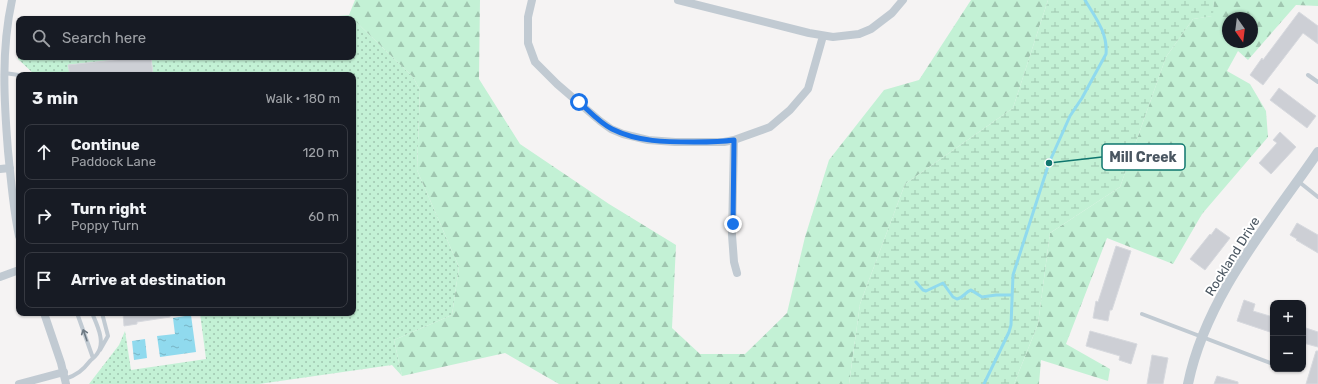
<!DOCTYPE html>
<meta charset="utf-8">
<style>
body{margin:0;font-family:Rubik,sans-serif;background:#20242c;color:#f1f3f6}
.controls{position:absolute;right:12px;bottom:12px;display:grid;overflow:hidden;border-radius:8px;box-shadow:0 1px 3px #0004}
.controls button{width:36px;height:36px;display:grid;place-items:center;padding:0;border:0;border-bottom:1px solid #363941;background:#171b24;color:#f1f3f6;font:20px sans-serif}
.compass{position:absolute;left:1222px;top:12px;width:36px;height:36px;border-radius:50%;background:#171b24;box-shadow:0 1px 3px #0004;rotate:166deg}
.stop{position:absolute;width:12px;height:12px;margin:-9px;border:3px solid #1a73e8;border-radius:50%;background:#fff}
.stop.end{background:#1a73e8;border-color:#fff;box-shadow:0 1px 4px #0008}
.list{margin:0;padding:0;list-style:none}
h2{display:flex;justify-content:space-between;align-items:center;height:52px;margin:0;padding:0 16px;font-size:17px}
h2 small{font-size:13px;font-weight:400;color:#9ea1a6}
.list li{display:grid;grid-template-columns:26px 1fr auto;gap:12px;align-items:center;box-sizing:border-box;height:56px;margin:0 8px 8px;padding:0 8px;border:1px solid #363941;border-radius:8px}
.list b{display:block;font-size:15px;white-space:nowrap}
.list p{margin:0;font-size:13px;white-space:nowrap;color:#9ea1a6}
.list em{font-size:13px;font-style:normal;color:#9ea1a6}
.icon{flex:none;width:22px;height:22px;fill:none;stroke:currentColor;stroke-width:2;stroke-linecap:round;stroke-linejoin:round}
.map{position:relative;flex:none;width:1318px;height:384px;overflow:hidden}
.search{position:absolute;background:#171b24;box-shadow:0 1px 3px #0004;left:16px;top:16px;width:340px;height:44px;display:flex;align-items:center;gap:10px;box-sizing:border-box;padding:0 14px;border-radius:8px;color:#9ea1a6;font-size:15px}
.panel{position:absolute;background:#171b24;box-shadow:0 1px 3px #0004;left:16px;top:72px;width:340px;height:244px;border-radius:8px}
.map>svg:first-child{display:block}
</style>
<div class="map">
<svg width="1318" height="384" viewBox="0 0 1318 384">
<defs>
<pattern id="grass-dots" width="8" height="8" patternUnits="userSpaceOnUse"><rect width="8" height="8" fill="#c3f1d5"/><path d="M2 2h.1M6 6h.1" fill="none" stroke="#a0c6b0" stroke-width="1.8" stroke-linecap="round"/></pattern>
<pattern id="forest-firs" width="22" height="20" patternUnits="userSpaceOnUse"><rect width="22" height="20" fill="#c3f1d5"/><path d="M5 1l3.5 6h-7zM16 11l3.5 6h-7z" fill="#a0c6b0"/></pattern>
<pattern id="wetland-marsh" width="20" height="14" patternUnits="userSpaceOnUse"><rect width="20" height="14" fill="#c3f1d5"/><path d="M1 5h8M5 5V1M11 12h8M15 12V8" fill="none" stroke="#a0c6b0"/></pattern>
<pattern id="water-ripples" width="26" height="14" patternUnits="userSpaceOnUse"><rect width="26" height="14" fill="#90daee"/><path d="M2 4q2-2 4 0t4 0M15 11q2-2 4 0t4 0" fill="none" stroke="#78b4c4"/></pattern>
</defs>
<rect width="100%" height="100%" fill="#f5f3f3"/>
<path fill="url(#grass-dots)" d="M 349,15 L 413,77 L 420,90 L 417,170 L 459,267 L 452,315 L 394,340 L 402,376 L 392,365 L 259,384 L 89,384 L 119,345 L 125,331 L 131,370 L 206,359 L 200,313 L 353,313 L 353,75 L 167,75 L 166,73 L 153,75 L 151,57 L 353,57 L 353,19 L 306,19 Z
M 19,48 L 19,57 L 142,57 L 69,65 L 70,75 L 35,75 L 18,59 Z"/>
<path fill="url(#forest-firs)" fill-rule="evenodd" d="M 355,0 L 480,0 L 479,79 L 520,144 L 609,204 L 676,245 L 672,328 L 700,354 L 745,354 L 787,313 L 805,237 L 829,160 L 884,90 L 919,80 L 971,0 L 1048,0 L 1013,108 L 905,184 L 860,304 L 849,384 L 559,384 L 505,353 L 402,376 L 394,340 L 452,315 L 459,267 L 417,170 L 420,90 L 413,77 L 349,15 Z
M 1214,0 L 1318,0 L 1318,6 L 1296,5 L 1248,60 L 1238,51 L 1227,71 L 1250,84 L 1266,111 L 1268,137 L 1202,214 L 1173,264 L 1107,238 L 1066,344 L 1110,369 L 1108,381 L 1041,360 L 1039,384 L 1014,384 L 1038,324 L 1050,233 L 1120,187 L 1166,57 L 1193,19 L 1212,16 ZM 1228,18 L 1252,18 L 1252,42 L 1228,42 Z"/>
<path fill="url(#wetland-marsh)" d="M 1048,0 L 1214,0 L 1213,16 L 1193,19 L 1166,57 L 1120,187 L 1050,233 L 1038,324 L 1014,384 L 849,384 L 860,304 L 905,184 L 1013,108 Z"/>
<path fill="url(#water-ripples)" d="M 191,315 L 196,352 L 160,357 L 157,336 L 175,334 L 173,318 Z
M 145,339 L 147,358 L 134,360 L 132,341 Z"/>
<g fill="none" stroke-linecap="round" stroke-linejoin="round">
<path stroke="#90daee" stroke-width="3" d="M 916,282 L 923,290 L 926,291 L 943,283 L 953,297 L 957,299 C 963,298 965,292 971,290 L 982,297 L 996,295 L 1012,295
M 984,384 L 1009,332 L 1011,325 L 1013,275 L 1049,163 L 1070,116 L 1082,98 L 1106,54 C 1108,33 1095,17 1085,0"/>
</g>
<path fill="#cdcfd5" stroke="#d7d9de" d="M 1299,12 L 1318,26 L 1318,44 L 1303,33 L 1263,85 L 1250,75 L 1262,58 L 1263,60 Z
M 142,57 L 151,57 L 153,75 L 70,75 L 68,65 Z
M 1279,88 L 1316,116 L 1307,128 L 1270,100 Z
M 1280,132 L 1296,147 L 1271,174 L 1259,163 L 1277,143 L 1273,140 Z
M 1297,223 L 1318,235 L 1318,253 L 1296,240 L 1297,239 L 1290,235 Z
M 1216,228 L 1230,238 L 1205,270 L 1190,259 L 1210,234 L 1211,235 Z
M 1116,246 L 1131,251 L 1112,310 L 1110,310 L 1108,321 L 1093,318 L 1096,301 L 1098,302 Z
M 1244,300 L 1255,304 L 1253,311 L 1273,317 L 1273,333 L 1237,321 Z
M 123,313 L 170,313 L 170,317 L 137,322 L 137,324 L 124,326 Z
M 1303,327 L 1318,332 L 1318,347 L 1303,343 Z
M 1090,331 L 1137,344 L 1131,364 L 1119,360 L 1120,356 L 1086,346 Z
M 1316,351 L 1318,351 L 1318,384 L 1306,384 Z
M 1152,355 L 1168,358 L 1163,384 L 1147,384 Z
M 1217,376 L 1238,382 L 1238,384 L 1214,384 Z"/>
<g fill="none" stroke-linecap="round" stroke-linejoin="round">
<path stroke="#c1cad2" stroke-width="4" d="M 4,73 L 19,75
M 1308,75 L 1318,82
M 1298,181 L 1318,197
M 77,313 L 93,358
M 1142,314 L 1273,364
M 100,350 L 108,336 L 102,313
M 65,379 C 77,375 83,370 90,361 C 92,359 95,357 97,354 C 106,342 97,325 92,313"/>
<path stroke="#c1cad2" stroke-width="8" d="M 12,0 C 1,50 4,101 8,151 C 11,180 13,208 19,236
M 532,0 L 528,17 L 528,43 L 535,62 L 557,84 L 600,121 L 611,129 L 623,134 L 648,140 L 675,142 L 724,142 L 734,140 L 770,127 L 790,110 L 808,89 L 823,36
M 678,0 L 809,33 L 833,37 L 859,34 L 871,29 L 892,13 L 903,0
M 734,140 L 732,235 L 734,262 L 737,273
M 0,169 L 10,168
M 0,277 L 19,270
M 44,313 L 61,363 L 66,384
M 19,384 L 64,372"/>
<path stroke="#c1cad2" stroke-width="10" d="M 1188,384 C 1206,296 1268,225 1318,152"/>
</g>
<defs><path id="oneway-shaft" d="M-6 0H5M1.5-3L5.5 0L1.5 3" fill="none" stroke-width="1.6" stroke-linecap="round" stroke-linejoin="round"/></defs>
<use stroke="#6e7983" href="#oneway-shaft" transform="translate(85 335) rotate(-109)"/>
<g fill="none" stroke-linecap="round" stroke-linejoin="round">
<path stroke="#1a73e8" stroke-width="5" d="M 579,102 C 589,111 600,123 612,129 C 638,142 666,142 694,142 C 708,142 721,142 734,140 L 733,224"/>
</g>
<g text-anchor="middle" stroke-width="4" stroke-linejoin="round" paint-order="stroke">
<g font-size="13" fill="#4a5661" stroke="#fff">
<text transform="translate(1232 256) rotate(-58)" y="5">Rockland Drive</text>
</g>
</g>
<path fill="none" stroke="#0f766e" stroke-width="1.5" d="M1049 163L1102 157"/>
<circle fill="#0f766e" stroke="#fff" stroke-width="1.5" cx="1049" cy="163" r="4"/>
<rect fill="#fff" stroke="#0f766e" stroke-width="1.5" x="1102" y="144" width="83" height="26" rx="4"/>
<g font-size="14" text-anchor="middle" font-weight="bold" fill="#4a5661">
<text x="1143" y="162">Mill Creek</text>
</g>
</svg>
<div class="controls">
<button>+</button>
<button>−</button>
</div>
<svg class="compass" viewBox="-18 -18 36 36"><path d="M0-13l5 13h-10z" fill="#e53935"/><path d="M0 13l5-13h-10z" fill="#9ea1a6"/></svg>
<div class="stop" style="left:579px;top:102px"></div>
<div class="stop end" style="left:733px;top:224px"></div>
<div class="search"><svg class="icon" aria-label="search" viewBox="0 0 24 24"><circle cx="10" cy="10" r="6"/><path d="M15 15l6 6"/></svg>Search here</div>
<section class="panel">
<h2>3 min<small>Walk · 180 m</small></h2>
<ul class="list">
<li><svg class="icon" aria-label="ahead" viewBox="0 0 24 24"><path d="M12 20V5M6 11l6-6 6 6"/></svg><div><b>Continue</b><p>Paddock Lane</p></div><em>120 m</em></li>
<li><svg class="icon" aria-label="right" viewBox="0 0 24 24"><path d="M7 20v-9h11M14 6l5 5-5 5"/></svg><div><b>Turn right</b><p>Poppy Turn</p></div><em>60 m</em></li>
<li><svg class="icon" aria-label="arrive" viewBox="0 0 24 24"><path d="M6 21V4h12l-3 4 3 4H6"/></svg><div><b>Arrive at destination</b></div></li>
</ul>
</section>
</div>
